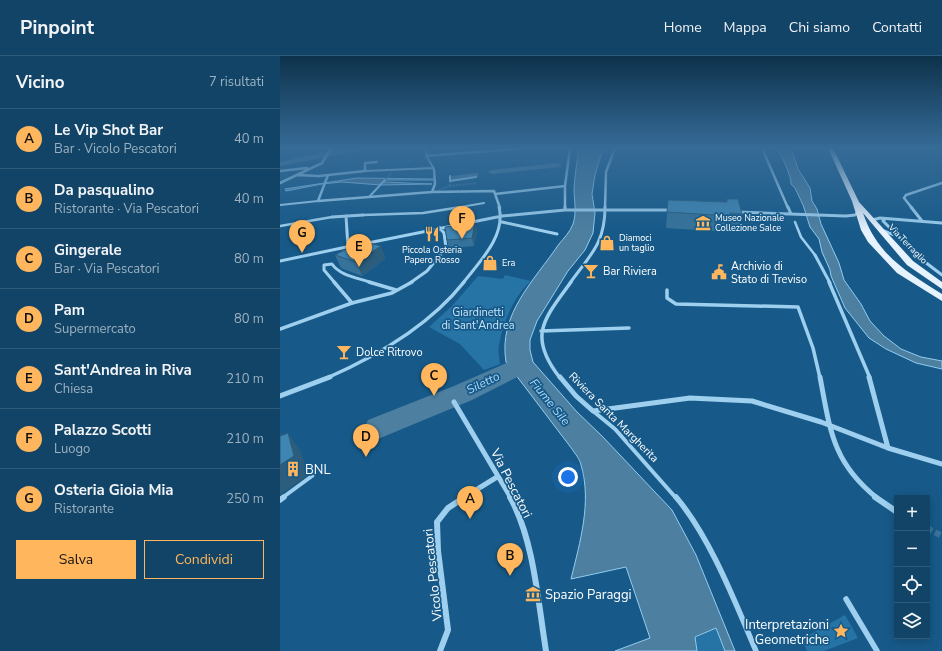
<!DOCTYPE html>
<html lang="it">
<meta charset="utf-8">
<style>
body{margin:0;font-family:"Nunito Sans",sans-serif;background:#1a4b6d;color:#f1f3f6}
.controls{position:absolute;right:12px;bottom:12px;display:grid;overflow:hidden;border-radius:0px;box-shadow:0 2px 10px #0003}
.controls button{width:36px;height:36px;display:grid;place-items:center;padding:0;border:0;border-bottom:1px solid #305c7b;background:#114467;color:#f1f3f6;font:20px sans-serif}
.you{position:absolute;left:288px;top:421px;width:14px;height:14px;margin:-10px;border:3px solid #fff;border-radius:50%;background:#1a73e8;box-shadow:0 0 0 6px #1a73e833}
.badge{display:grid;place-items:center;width:26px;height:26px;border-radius:50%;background:#ffb65c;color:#111;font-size:13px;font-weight:700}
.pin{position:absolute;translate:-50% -33px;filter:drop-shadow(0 1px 2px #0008)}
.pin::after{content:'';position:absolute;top:21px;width:14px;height:12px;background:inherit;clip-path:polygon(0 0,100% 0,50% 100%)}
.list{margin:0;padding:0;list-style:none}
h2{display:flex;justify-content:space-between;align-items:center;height:52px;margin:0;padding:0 16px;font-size:17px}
h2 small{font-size:13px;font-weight:400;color:#9cb0c0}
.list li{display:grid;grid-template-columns:26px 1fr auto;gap:12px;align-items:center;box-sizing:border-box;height:60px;padding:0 16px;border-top:1px solid #305c7b}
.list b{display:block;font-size:15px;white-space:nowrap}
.list p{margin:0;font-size:13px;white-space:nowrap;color:#9cb0c0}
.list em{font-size:13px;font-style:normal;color:#9cb0c0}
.actions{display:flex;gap:8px;padding:12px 16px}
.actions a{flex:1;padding:9px 0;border:1px solid #ffb65c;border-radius:0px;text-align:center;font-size:14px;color:#ffb65c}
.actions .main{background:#ffb65c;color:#111}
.icon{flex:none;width:22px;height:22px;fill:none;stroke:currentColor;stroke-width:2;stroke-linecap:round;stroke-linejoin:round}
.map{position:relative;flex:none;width:662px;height:595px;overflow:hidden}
header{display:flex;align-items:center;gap:24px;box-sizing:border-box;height:56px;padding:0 20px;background:#114467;border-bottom:1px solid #305c7b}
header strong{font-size:19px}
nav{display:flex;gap:22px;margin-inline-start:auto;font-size:14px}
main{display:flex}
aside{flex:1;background:#114467}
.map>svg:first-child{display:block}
</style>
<header>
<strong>Pinpoint</strong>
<nav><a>Home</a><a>Mappa</a><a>Chi siamo</a><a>Contatti</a></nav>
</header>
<main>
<aside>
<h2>Vicino<small>7 risultati</small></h2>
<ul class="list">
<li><span class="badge">A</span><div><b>Le Vip Shot Bar</b><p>Bar · Vicolo Pescatori</p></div><em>40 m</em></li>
<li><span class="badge">B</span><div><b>Da pasqualino</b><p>Ristorante · Via Pescatori</p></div><em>40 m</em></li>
<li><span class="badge">C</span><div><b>Gingerale</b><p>Bar · Via Pescatori</p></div><em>80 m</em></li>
<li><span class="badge">D</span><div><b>Pam</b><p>Supermercato</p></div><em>80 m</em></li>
<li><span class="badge">E</span><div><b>Sant'Andrea in Riva</b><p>Chiesa</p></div><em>210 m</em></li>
<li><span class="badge">F</span><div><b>Palazzo Scotti</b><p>Luogo</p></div><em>210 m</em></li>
<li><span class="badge">G</span><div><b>Osteria Gioia Mia</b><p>Ristorante</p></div><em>250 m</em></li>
</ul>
<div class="actions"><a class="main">Salva</a><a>Condividi</a></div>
</aside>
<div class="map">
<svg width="662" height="595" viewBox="0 0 662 595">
<rect width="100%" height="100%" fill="#175a89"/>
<path fill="#2674a6" d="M 225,219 L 251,225 C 234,240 223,266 219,289 C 218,294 219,302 220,308 L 204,314 L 180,288 L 149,271 L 172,250 L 198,220 L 223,223 Z
M 565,559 L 578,582 L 544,595 L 527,595 L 522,583 Z
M 436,572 L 445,595 L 417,595 L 415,582 Z"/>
<path fill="#4d7fa0" stroke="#91ccf1" d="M 299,92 L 325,92 L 321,99 L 315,119 L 312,138 L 315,157 L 313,177 L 305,194 L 288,215 L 257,265 L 250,284 L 250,294 L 253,306 L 297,356 L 322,380 L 392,454 L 416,499 L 455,595 L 445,595 L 436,572 L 415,581 L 417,595 L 335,595 L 370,582 L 346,511 L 291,523 C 300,486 312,446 301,409 C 300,403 295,398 292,393 L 226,306 C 218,258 254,225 279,188 C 284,182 290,176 293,168 C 297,156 294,143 294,132 C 295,118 297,105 299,92 Z
M 496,92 L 511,92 L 518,113 L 530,132 L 532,145 L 537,153 L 541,168 L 559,207 L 564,224 L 581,248 L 590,265 L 604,280 L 621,293 L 641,301 L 662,305 L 662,313 L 636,307 L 606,293 L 589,282 L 565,252 L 551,220 L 550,214 L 542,196 L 539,183 L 530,171 L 523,149 L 515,132 L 511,128 C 512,121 501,98 496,92 Z
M 77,122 L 153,123 L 153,124 L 106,124 L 104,126 L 152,128 L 101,129 L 62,126 L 42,128 L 6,135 L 5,133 Z"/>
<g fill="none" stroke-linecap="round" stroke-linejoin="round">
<path fill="#4d7fa0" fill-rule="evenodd" d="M 93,92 L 0,110 L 0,106 L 61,93 Z
M 277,107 L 281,109 L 280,111 L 212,118 L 208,116 L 212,114 Z
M 195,117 L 198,117 L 198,121 L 172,124 L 168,122 L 172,120 Z"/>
<path fill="#4d7fa0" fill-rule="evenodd" d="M 240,301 L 249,303 L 252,309 L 249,315 L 192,344 L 98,383 L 88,380 L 84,372 L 88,364 L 174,330 Z"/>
<path stroke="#3a739b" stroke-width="2" stroke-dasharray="2 1" stroke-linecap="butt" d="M 105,124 L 112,116
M 170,130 L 197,127
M 153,136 L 170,130 L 170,125"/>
<path stroke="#3a739b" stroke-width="6" stroke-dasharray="6 3" stroke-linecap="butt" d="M 647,472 L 662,480"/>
<path stroke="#9ecfee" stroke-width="2" d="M 146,92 L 147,101 L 154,113
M 85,115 L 154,112
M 170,120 L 170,125 L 196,121
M 89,141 L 105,124
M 0,149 L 38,145
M 175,152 L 204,147"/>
<path stroke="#9ecfee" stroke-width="2.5" d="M 83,159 L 143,157 L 181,151
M 515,166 L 521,181 L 535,199
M 0,170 L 52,161"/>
<path stroke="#9ecfee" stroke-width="3.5" d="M 0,273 L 72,247"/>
<path stroke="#9ecfee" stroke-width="4" d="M 313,355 L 335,373 L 396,442
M 2,442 L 32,420 L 35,416 L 35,410"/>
<path stroke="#9ecfee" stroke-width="5.5" d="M 396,441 C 430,481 455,546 476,595
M 0,444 L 4,441
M 566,543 L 597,595"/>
<path stroke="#9ecfee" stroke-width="2.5" d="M 482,92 L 508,152
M 146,100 L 245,92
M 154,114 L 155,128 L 152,136 L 214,135 L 220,152
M 0,115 L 27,112
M 17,119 L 39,120 L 85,115 L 85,107 L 97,106
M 48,119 L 38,145 L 152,136
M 0,127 L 42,107 L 51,92
M 215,138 L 285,130
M 285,152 L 285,130 L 290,92
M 325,152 L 326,116 L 335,92
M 632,152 L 624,142 L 626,139 L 662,127"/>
<path stroke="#9ecfee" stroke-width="3" d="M 285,151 L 285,154
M 508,151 L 511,158
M 631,151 L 642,165
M 457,156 L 566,160 L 575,159 L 579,155
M 66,160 L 68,191
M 52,161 L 83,159
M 605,163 L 603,165 L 641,203 L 662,219
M 592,164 L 600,162 L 662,167
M 222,166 L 277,178
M 601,174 L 615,179
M 83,188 L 222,160 L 285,154 L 393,154
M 535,199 L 550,227
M 0,205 L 76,189
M 55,227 L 44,214 L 44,209 L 52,208 C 60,220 79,222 92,227
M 130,227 L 147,215 L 166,192 L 164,177 L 159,171
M 183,227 C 200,205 226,180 219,151
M 290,227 C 310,199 325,188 325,151"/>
<path stroke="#9ecfee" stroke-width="3.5" d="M 54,226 L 72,247 L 112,237 L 132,226
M 89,226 L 116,234
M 549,226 L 590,322
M 387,234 L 387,242 L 396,248 L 518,251 L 533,292 L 540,322
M 261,275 L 349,272
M 47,322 C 97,300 150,269 184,226
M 280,322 C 247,280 264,263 291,226"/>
<path stroke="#9ecfee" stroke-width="5" d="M 280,321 L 296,340 L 313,355 L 410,342 L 472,345 L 541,366 L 608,392 L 662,408
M 540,321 C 550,373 552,406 597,442
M 589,321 L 608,392
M 0,340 L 50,321
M 174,346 L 231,442
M 183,442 L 217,421"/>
<path stroke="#9ecfee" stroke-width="6" d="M 230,441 C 254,484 258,546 266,595
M 595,441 L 617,456
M 160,595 L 168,574 L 158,495 L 157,466 L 168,452 L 185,441"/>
<path fill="#e6f3ff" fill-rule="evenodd" d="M 548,92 L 553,92 L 579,146 L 633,205 L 662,226 L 662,233 L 627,209 L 583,157 C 597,199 627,216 662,238 L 662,245 L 617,217 L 588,186 L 581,174 L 572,145 Z"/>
</g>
<path fill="#367299" d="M 447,143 L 462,158 L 459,174 L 448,173 L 448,176 L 386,172 L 388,144 L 446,146 Z
M 195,167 L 197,175 L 194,190 L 169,192 L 167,184 Z
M 101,190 L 105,203 L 82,220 L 61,212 L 55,199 Z"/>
<path fill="#2c5d7d" d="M 195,167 L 197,175 L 194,190 L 192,182 Z
M 101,190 L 105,203 L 82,220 L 76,206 Z
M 8,377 L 21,396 L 28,419 L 0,439 L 0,409 Z"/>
<path fill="#3f85b2" stroke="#2c5d7d" d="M 447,143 L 458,143 L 462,158 L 450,157 L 451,160 L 387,156 L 388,144 L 447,146 Z
M 195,167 L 192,182 L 167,184 L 165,171 Z
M 81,185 L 101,190 L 76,206 L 55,199 Z
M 8,377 L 14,400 L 0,409 L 0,380 Z"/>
<linearGradient id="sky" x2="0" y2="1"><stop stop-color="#0d324b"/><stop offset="0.52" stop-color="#366b97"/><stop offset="1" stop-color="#366b97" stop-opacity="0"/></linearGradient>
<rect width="662" height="176" fill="url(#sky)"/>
<defs>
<g id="museum-bare" transform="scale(1.2)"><path d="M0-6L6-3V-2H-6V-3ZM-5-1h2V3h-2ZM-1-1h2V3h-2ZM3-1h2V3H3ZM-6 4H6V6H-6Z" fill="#ffb65c" stroke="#175a89" stroke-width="2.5" paint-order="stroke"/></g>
<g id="restaurant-bare" transform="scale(1.2)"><path d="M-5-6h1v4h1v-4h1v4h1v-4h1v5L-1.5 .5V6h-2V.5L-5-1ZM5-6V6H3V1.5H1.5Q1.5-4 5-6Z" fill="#ffb65c" stroke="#175a89" stroke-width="2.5" paint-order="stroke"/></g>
<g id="shop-bare" transform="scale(1.2)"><path d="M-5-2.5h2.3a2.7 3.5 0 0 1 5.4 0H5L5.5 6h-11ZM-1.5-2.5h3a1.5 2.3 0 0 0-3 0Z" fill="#ffb65c" stroke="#175a89" stroke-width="2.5" paint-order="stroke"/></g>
<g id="bar-bare" transform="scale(1.2)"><path d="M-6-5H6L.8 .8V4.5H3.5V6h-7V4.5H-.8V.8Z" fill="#ffb65c" stroke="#175a89" stroke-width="2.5" paint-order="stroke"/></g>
<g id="civic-bare" transform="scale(1.2)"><path d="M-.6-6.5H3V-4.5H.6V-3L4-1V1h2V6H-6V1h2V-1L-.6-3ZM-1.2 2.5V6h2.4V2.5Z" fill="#ffb65c" stroke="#175a89" stroke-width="2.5" paint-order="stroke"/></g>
<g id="building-bare" transform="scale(1.2)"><path d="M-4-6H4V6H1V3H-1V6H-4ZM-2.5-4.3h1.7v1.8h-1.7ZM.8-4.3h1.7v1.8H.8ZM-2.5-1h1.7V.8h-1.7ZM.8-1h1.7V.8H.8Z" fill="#ffb65c" stroke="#175a89" stroke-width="2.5" paint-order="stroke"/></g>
<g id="sight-bare" transform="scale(1.2)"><path d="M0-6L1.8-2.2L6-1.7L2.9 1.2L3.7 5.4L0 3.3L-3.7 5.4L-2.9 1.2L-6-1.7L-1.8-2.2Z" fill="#ffb65c" stroke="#175a89" stroke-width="2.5" paint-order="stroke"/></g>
</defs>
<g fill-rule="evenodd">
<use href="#museum-bare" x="423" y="167"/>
<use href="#restaurant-bare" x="152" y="178"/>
<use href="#shop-bare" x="327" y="187"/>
<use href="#shop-bare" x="210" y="207"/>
<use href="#bar-bare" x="311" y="215"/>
<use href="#civic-bare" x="439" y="216"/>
<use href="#bar-bare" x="64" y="296"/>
<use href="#building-bare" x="13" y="413"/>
<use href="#museum-bare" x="253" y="538"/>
<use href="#sight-bare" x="561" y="575"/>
</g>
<g text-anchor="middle" stroke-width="3.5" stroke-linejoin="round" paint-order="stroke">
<g font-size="9" fill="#fff" stroke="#175a89" text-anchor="start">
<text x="435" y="165">Museo Nazionale<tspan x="435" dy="10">Collezione Salce</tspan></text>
<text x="339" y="185">Diamoci<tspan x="339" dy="10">un taglio</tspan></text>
<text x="152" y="197" text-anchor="middle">Piccola Osteria<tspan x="152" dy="10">Papero Rosso</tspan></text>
<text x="222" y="210">Era</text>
</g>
<g font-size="9" fill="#fff" stroke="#175a89">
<text transform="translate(628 188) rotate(46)" y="3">Via Terraglio</text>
</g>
<g font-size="11" fill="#fff" stroke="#175a89" text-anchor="start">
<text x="451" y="214">Archivio di<tspan x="451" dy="13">Stato di Treviso</tspan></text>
<text x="323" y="219">Bar Riviera</text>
<text x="76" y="300">Dolce Ritrovo</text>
</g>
<g font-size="11" fill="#c4e5fa" stroke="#175a89">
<text x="198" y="260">Giardinetti<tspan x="198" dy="13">di Sant'Andrea</tspan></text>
</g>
<g font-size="11" fill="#fff" stroke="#175a89">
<text transform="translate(334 361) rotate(45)" y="4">Riviera Santa Margherita</text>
</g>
<g font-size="12" font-style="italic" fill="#aad8f6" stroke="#175a89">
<text transform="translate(203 327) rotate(-26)" y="4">Siletto</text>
<text transform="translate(270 346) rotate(51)" y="4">Fiume Sile</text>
</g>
<g font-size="13" fill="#fff" stroke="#175a89" text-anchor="start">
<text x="25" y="418">BNL</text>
<text x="265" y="543">Spazio Paraggi</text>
<text x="549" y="573" text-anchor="end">Interpretazioni<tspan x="549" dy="15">Geometriche</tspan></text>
</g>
<g font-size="13" fill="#fff" stroke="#175a89">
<text transform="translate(232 427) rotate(63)" y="5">Via Pescatori</text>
<text transform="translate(152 519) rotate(-96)" y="5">Vicolo Pescatori</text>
</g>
</g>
</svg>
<div class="controls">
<button>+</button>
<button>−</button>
<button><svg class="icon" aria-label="locate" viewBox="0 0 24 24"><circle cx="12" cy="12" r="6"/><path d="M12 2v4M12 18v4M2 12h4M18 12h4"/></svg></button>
<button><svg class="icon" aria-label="layers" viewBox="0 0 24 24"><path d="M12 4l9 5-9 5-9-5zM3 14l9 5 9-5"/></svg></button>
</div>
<div class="you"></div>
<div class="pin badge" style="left:190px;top:463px">A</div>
<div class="pin badge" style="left:230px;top:520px">B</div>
<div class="pin badge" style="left:154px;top:340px">C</div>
<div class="pin badge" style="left:86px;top:401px">D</div>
<div class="pin badge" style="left:79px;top:211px">E</div>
<div class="pin badge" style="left:182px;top:183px">F</div>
<div class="pin badge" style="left:22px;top:197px">G</div>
</div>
</main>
